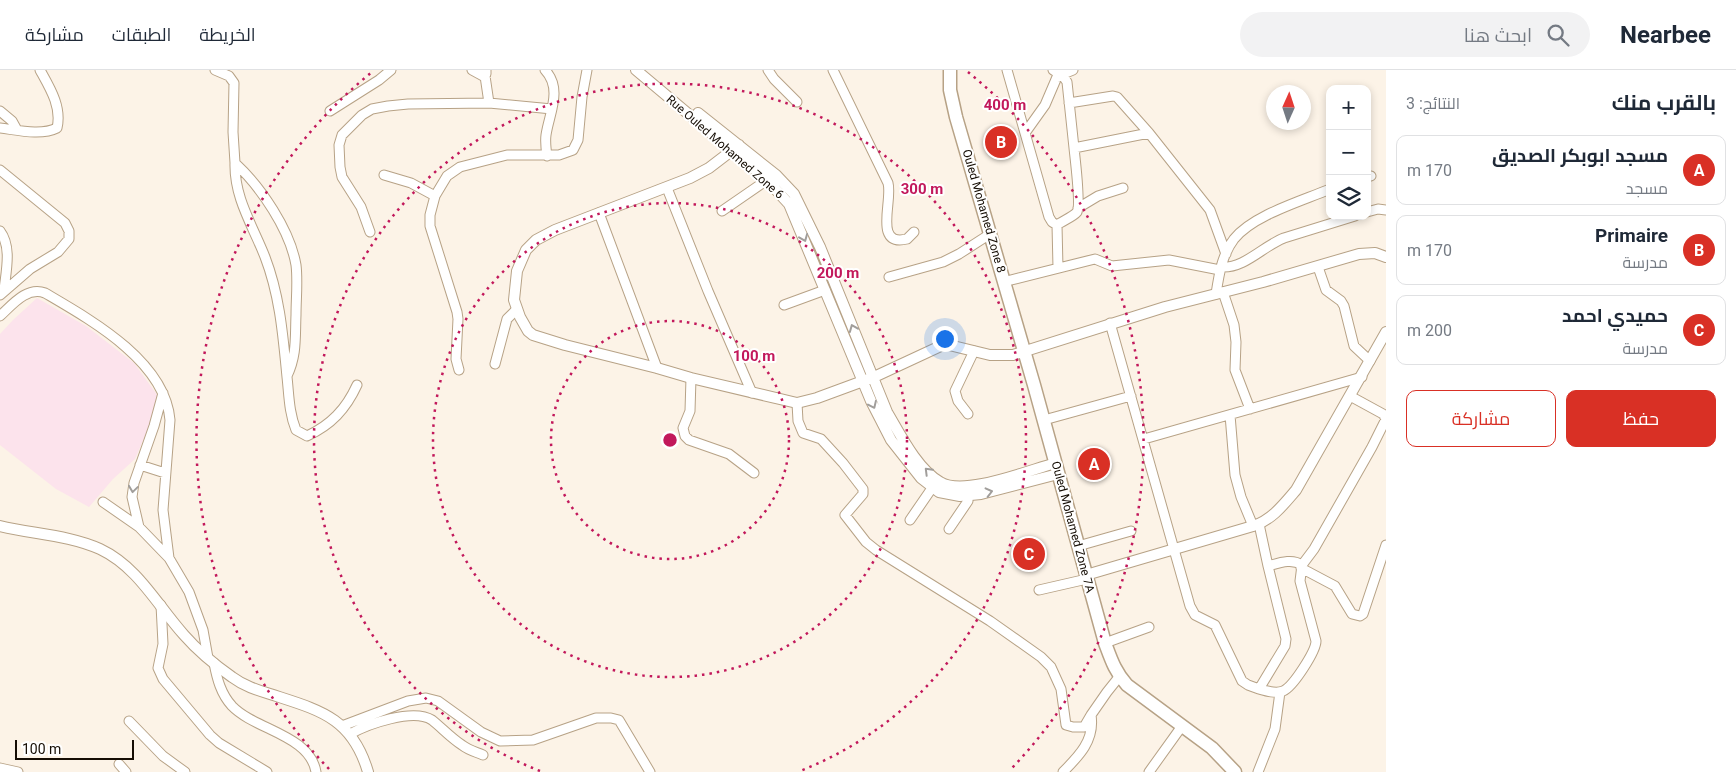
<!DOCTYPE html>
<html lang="ar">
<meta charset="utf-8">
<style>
body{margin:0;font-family:Roboto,Cairo,sans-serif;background:#f2f2f3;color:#1f2937;direction:rtl}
.controls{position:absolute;right:15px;top:15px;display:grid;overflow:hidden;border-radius:10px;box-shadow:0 2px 8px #0003}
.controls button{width:45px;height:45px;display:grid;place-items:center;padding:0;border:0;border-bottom:1px solid #e0e1e3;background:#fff;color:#1f2937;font:25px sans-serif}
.compass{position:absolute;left:1266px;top:15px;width:45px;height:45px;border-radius:50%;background:#fff;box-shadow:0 2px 8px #0003;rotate:3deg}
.scale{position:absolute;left:15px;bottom:12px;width:119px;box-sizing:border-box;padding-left:5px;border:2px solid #150d04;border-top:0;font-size:14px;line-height:18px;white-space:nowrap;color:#150d04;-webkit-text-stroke:4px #fff;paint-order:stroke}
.you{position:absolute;left:944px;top:268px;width:18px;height:18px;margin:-12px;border:4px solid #fff;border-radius:50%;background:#1a73e8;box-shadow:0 0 0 8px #1a73e833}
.badge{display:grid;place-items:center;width:32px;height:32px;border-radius:50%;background:#d93025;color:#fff;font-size:16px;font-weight:700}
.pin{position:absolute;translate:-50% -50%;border:2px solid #fff;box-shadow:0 1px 5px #0006}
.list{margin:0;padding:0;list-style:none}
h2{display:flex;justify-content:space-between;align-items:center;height:65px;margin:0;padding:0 20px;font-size:21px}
h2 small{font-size:16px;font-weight:400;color:#747a83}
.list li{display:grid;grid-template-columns:32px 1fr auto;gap:15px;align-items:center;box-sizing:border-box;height:70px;margin:0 10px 10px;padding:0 10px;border:1px solid #e0e1e3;border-radius:10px}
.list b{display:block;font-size:19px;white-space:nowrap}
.list p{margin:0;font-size:16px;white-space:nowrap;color:#747a83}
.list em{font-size:16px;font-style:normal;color:#747a83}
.actions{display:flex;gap:10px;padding:15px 20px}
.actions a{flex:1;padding:11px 0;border:1px solid #d93025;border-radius:10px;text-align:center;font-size:18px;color:#d93025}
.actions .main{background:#d93025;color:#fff}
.icon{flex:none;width:28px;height:28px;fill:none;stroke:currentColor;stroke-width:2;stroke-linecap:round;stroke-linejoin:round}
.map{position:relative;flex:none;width:1386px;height:702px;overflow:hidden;direction:ltr}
header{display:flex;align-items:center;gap:30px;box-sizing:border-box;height:70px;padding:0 25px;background:#fff;border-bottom:1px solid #e0e1e3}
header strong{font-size:24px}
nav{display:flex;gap:28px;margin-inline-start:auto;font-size:18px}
.search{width:350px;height:45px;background:#f2f2f3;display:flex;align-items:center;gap:12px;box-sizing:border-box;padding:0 18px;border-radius:28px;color:#747a83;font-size:19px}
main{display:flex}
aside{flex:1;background:#fff}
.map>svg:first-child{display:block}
</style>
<header>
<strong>Nearbee</strong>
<div class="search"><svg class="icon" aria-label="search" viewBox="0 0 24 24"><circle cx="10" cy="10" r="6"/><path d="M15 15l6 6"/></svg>ابحث هنا</div>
<nav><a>الخريطة</a><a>الطبقات</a><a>مشاركة</a></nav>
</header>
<main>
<aside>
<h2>بالقرب منك<small>النتائج: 3</small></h2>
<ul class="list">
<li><span class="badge">A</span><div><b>مسجد ابوبكر الصديق</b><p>مسجد</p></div><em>170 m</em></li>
<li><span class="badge">B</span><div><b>Primaire</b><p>مدرسة</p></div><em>170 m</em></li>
<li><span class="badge">C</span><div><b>حميدي احمد</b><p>مدرسة</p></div><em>200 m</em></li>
</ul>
<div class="actions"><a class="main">حفظ</a><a>مشاركة</a></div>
</aside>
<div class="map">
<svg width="1386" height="702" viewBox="0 0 1386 702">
<rect width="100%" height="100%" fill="#fcf3e7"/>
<path fill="#fce3ec" d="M 37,228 L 86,256 L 134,293 L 158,326 L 152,350 L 135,389 L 113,409 L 89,437 L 56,419 L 0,375 L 0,264 L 13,250 Z"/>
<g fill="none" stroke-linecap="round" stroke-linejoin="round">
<g stroke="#b7a286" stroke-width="11">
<path id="minor" d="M 215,0 L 229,6 L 234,13 L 233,62 L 235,93 C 261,117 290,160 296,195 C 298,211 296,229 296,245 C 295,268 297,285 287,306
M 472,0 L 483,6 L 486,4 L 486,0
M 545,0 C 563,19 549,44 546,65 C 545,72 546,79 547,86
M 768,0 L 774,9 L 797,32
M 833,0 L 888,113 C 893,131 873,177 907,169 L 914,162
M 1007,0 L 1049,147 L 1052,152 L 1057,155
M 1053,0 L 1061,5 L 1073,0
M 485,6 L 489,33
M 1069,33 L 1113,26 L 1117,27 L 1149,63
M 0,41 L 12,51 L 17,60
M 330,41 L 379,10 L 391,0
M 0,58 C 17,60 41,66 57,58 C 62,37 50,18 40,0
M 1025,63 L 1045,35 L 1057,7 L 1063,6 L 1067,12 L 1074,78 L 1149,63 L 1210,140 L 1226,184
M 235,93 C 234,128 253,156 265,187 C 280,226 283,266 287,307 C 289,325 289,343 296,360 L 307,366 C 331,355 346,339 357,315
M 0,100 L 65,153 L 69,161 L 69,169 L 58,182 L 30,199 L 0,225
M 384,105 L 411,113 L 435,126
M 1367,107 L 1371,106
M 667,118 L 708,221 L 752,323
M 1078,138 L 1098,126 L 1123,118
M 722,141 L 767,110
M 1367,142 L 1378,139 L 1386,140
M 599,143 L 657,298
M 0,161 C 12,177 6,201 4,220
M 370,162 L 361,137 L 342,107 L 340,97 L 339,75 L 342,65 L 362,45 L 372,39 L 388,36 L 408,34 L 489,33 L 552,39
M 1221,197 C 1244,199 1263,176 1284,168 L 1355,146
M 1318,197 L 1326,220 L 1341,231 L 1344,236 L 1354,276 L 1370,291
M 1058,198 L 1057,155 C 1062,151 1073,147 1077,142 C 1081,135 1075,88 1074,78
M 889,207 L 943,192 L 959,184 L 990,164
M 1003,212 L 1095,189 L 1112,196 L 1169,190 L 1220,200
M 1223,222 L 1234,255 L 1236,272 L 1235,300 L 1250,339
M 1216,224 C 1219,204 1222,185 1234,169 C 1253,145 1302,131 1330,119
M 784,235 L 825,220
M 0,246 C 12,235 27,216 45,223 C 91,250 165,291 170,350 L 163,440 L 169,488
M 1110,253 L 1190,536 L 1195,545 L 1215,555 L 1242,611 L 1248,615 L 1259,619 L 1285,576 L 1286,569 L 1268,496 L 1259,454
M 495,294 L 507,249 L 517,239
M 459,300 L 456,289 L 458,249 L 457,242 L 430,156 L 430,145 L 435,126 L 447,106 L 460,97 L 507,85 L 559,85 L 573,80 L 578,70 L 582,27 L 587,0
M 691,308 L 690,341 L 683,358 L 685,366 L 689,370 L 729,384 L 754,403
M 163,323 L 154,356 L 134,413 L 132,427 L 139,457 L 169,488 L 189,522 L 203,560 L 208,588
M 797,333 L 798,351 L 803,363 L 821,369 L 843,393 L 863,419 L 863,424 L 845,445 L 866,472 L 876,480 L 990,551 L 1041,587 L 1051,597 L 1061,619 L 1066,655 L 1073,657 L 1084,657 L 1091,645
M 968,344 L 958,331 L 955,321 L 974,281
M 1230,345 L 1235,405 L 1241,427 L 1253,456
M 1044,350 L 1131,326
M 1144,369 L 1362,307
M 140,395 L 165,403
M 103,432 L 139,457
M 910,450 L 932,418
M 949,459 L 968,431 L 968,426
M 1078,476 L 1131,461
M 1268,496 C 1279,493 1292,488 1302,495
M 1301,498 L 1335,516 L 1352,544 L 1360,546 L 1363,544 L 1386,475
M 1039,520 L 1087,509
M 161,535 L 163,574 L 158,598 L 163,609 L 210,665 L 219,673 L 267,702
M 1105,573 L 1149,557
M 214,593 C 217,609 221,624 232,636 C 255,660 310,665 316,702
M 1259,619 C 1266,621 1276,624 1283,621 C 1293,617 1316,581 1316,571 L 1300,511 L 1302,495 L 1314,479 L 1372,377 L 1386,349 L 1383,344 L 1350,326
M 129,651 L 163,686 L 185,702
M 342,656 L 408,631 L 426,628 L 438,631 L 481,662 L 500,671 L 533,670 L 596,648 L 611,648 L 619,650 L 650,702
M 350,664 C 368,654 413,638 432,650 C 442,658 451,668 462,675 C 468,680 476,682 483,685
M 119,694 L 126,702
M 0,698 L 18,702
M 1063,702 C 1079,686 1095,670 1091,645 L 1107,622 L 1119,607
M 1149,702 L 1182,656
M 1258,702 L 1275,659 L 1280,622"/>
</g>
<g stroke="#b7a286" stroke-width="12">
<path id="tertiary" d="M 636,0 L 767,110 L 789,134 L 871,331 L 891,370 L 921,408 L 939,422 L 960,426 L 981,424 L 1058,404
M 698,43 L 776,105 L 794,124 L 820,177 L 887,342 C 900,364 917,399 940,412 C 964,427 1029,400 1056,393
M 739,75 L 709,98 L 690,108 L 555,160 L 536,170 L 526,180 L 517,201 L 514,230 L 520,247 L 528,261 L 533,265 L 565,275 L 657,298 L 691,308 L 797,333 L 817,328 L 874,307 L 945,274 L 990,285 L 1013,285 L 1165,237 L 1263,212 L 1359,184 L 1375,183 L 1386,187
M 0,456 C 33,464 69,465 100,479 C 138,497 157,535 184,565 C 198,581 215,595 232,607 C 244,616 257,620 270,624 C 319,640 352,647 368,702
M 1086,505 L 1253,456 C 1272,450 1284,434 1296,420 L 1386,262"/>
</g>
<g stroke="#b7a286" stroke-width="15">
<path id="secondary" d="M 950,0 L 950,20 L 956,47 L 1034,315 L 1105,573 C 1111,589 1115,602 1127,615 L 1212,678 L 1235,702"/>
</g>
<use href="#minor" stroke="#fff" stroke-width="9"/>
<use href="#tertiary" stroke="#fff" stroke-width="10"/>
<use href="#secondary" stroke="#fff" stroke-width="12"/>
</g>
<defs><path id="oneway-chevron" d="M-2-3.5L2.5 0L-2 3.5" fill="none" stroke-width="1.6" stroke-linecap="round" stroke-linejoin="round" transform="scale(1.25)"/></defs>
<g stroke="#a19e9b">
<use href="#oneway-chevron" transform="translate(804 168) rotate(68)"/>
<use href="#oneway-chevron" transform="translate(853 258) rotate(-112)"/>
<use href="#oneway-chevron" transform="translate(873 335) rotate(65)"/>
<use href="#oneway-chevron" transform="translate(928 401) rotate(-135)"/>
<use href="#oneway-chevron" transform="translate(133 419) rotate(98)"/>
<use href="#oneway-chevron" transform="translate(989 422) rotate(-14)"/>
</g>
<g fill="none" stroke="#c2185b" stroke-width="2.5" stroke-dasharray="2.5 5">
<circle cx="670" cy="370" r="119"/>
<circle cx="670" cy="370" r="237"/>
<path d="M540 701A356 356 0 1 1 800 701"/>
<path d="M329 699A474 474 0 0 1 372 2M968 2A474 474 0 0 1 1011 699"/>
</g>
<g text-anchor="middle" stroke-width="4" stroke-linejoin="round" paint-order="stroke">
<g font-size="12" fill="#150d04" stroke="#fff">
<text transform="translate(725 77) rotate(41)" y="4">Rue Ouled Mohamed Zone 6</text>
<text transform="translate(984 141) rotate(74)" y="4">Ouled Mohamed Zone 8</text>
<text transform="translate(1073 457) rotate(75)" y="4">Ouled Mohamed Zone 7A</text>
</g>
</g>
<circle cx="670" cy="370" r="8" fill="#c2185b" stroke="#fff" stroke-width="2.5"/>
<g font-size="15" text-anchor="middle" font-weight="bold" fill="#c2185b" stroke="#fff" stroke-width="4" stroke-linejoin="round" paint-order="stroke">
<text x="1005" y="40">400 m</text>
<text x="922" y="124">300 m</text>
<text x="838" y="208">200 m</text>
<text x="754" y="291">100 m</text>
</g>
</svg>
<div class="controls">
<button>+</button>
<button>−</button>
<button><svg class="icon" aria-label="layers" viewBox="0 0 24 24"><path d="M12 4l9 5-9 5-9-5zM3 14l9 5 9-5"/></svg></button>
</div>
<svg class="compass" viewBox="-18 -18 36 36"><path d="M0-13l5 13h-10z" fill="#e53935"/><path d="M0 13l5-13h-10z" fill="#747a83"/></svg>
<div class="scale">100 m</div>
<div class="you"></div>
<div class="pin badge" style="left:1094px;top:394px">A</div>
<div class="pin badge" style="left:1001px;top:72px">B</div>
<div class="pin badge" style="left:1029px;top:484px">C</div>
</div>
</main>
